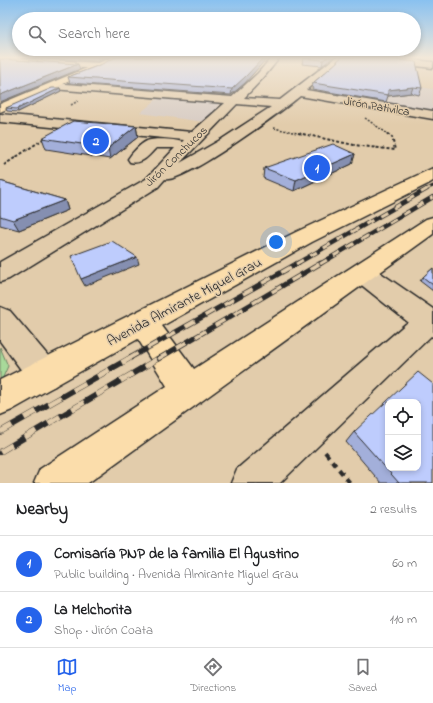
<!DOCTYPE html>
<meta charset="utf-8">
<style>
body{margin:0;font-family:"Indie Flower",sans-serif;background:#f2f2f2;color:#202124}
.controls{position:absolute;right:12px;bottom:12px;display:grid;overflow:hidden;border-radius:8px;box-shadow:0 2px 6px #0003}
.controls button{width:36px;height:36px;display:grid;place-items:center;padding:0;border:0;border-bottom:1px solid #e0e0e0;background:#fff;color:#202124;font:20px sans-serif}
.you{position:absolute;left:276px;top:242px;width:14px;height:14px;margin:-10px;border:3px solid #fff;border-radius:50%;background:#1a73e8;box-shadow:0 0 0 6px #1a73e833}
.badge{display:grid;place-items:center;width:26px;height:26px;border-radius:50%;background:#2563eb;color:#fff;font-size:13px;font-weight:700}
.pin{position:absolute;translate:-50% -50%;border:2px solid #fff;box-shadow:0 1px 4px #0006}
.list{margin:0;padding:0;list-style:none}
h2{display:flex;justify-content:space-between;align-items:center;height:52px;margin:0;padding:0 16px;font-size:17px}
h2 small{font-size:13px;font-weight:400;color:#757577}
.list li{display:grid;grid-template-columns:26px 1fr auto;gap:12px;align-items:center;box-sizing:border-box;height:56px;padding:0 16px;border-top:1px solid #e0e0e0}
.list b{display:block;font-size:15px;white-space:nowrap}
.list p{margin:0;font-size:13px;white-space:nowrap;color:#757577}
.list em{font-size:13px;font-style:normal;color:#757577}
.icon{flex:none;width:22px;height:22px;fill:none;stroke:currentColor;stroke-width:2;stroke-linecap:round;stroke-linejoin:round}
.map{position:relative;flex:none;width:433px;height:483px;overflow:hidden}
.search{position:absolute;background:#fff;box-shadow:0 2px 6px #0003;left:12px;right:12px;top:12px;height:44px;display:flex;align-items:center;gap:10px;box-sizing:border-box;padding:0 14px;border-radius:22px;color:#757577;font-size:15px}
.sheet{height:164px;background:#fff}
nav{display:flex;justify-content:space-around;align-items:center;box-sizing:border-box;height:56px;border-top:1px solid #e0e0e0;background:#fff;font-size:11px;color:#757577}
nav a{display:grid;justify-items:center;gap:2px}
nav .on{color:#2563eb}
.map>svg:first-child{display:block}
</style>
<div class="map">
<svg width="433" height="483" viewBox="0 0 433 483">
<rect width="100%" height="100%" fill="#e2ccab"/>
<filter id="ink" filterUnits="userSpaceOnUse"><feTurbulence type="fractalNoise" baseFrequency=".025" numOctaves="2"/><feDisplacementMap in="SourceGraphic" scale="8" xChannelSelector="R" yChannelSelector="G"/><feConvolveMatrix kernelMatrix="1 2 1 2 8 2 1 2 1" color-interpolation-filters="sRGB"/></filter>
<g filter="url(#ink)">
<path fill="#d7ccc4" d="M 329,75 L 433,89 L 433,112 L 309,92 Z
M 162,95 L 223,100 L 204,122 L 140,113 Z"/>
<path fill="#a8d99a" stroke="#6a8262" d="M 0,347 L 8,366 L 0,384 Z"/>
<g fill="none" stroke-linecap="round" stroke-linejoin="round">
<g stroke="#2b2b2b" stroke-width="3">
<path id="minor" d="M 0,57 L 100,63 L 104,66 L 100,69 L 0,63 Z
M 272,57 L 280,57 L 264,77 L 244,98 L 280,100 L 336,57 L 345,57 L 306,90 L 433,111 L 433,119 L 300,96 C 282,111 183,184 165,179 L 158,187 L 9,279 L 0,282 L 0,262 L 146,179 L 175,148 L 156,148 C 148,156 142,165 130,162 L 128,159 C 132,153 140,144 147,141 C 153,138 176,139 182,142 L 184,140 L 0,122 L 0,114 L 192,132 L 225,103 L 53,89 L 48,86 L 53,83 L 232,97 L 258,73 ZM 237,104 L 271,107 L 222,139 L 180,163 Z
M 355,57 L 382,57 L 433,62 L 433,68 L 359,59 Z
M 363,264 L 372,267 L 433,309 L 433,337 L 431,336 L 280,483 L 231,483 L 237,469 L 408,322 L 354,279 L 351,273 L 354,267 Z
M 0,307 L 10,311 L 55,364 L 60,375 L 55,386 L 44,391 L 33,386 L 0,341 Z"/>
</g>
<g stroke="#2b2b2b" stroke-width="3">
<path id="major" d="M 113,57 L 124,57 L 0,112 L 0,104 Z
M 433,168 L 433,181 L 428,184 L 312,242 L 162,326 L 194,369 L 426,219 L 433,217 L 433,234 L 88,483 L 34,483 L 40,469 L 167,386 L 138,339 L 12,410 L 0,415 L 0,380 L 296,232 Z"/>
</g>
<path stroke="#2b2b2b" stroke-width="1.5" stroke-dasharray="2 1.5" stroke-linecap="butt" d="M 71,105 L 78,101
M 365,118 L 388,134
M 274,128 L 302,134"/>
<path stroke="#2b2b2b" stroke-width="2" stroke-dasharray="3 2" stroke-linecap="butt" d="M 298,133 L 354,145 L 395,150 L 392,137 L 386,133
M 4,165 L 45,138"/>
<path stroke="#2b2b2b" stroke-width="4" stroke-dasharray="6 5" stroke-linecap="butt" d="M 325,452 L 350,483"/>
<use href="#minor" fill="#e2ccab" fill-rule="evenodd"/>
<use href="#major" fill="#fbddab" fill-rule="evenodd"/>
<g stroke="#2b2b2b" stroke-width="3">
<path id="rail-far3" d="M 425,190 L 433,186"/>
</g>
<g stroke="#2b2b2b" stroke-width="4.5">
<path id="rail-far2" d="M 296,264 L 427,189
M 320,264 L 433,197"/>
</g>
<g stroke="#2b2b2b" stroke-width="5">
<path id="rail-far1" d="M 128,359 L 298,263
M 158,359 L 321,263"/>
</g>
<g stroke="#2b2b2b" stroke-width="6">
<path id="rail" d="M 0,432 L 130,358
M 0,452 L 159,358"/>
</g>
<use href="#rail-far3" stroke="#e2ccab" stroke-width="2" stroke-dasharray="6" stroke-linecap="butt"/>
<use href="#rail-far2" stroke="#e2ccab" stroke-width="3" stroke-dasharray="8" stroke-linecap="butt"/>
<use href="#rail-far1" stroke="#e2ccab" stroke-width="3.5" stroke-dasharray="11" stroke-linecap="butt"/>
<use href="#rail" stroke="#e2ccab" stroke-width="5" stroke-dasharray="14" stroke-linecap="butt"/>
</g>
<path fill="#a3afda" stroke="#2b2b2b" d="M 25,57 L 109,57 L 98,61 Z
M 334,57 L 322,66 L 302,64 L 303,58 Z
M 337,61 L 422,88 L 419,95 L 411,93 L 388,96 L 386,102 L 312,89 L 313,83 L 337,63 Z
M 100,65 L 245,83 L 231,95 L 70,83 L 68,77 Z
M 60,88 L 61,91 L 18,112 L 7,111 L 6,108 Z
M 136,126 L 138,137 L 110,159 L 46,149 L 42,138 Z
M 355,154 L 352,164 L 294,191 L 263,178 L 264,168 Z
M 0,181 L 65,200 L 68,210 L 19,230 L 0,225 Z
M 433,268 L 433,291 L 420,281 L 423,277 Z
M 354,432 L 433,483 L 381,483 L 346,442 Z"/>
<path fill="#858fb1" stroke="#2b2b2b" d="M 98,57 L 109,57 L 98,61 Z
M 264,57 L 268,57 L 245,83 L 231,95 L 232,89 Z
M 328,57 L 334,57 L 322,66 L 323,60 Z
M 78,64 L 80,69 L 0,102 L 0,95 Z
M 413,87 L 411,93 L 388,96 L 388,90 Z
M 60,88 L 61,91 L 18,112 L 17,109 Z
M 136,126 L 138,137 L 110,159 L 108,148 Z
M 355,154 L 352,164 L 294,191 L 296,180 Z
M 65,200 L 68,210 L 19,230 L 13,220 Z
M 137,257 L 139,264 L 85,286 L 81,279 Z"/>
<path fill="#beccfd" stroke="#2b2b2b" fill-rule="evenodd" d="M 116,57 L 264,57 L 246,76 L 232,89 L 68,77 L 100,65 Z
M 304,57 L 328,57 L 323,60 L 303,58 Z
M 342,57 L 377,57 L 416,62 L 422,88 L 413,87 L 388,90 L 388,95 L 313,83 L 338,61 L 337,61 Z
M 0,59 L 78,64 L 0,95 Z
M 52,88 L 60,88 L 17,109 L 6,108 Z
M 73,121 L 136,126 L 108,148 L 42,138 Z
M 333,144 L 355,154 L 296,180 L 264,168 Z
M 0,181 L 65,200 L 13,220 L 0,216 Z
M 112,241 L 137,257 L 81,279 L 71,256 Z
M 433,268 L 433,285 L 423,277 Z
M 418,372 L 433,384 L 433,483 L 399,483 L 354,432 ZM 388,402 L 418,402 L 418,468 L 388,468 Z"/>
</g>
<linearGradient id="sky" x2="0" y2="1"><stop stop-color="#89c1f0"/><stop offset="0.46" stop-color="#f2e8d9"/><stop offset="1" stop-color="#f2e8d9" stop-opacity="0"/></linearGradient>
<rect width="433" height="125" fill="url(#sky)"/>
<g text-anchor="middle" stroke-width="3" stroke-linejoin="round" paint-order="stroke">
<g font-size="12" fill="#2b2b2b" stroke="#e2ccab">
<text transform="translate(377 106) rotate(10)" y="4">Jirón Pativilca</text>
<text transform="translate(176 156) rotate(-44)" y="4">Jirón Conchucos</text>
</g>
<g font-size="14" fill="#2b2b2b" stroke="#e2ccab">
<text transform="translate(184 301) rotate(-28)" y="5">Avenida Almirante Miguel Grau</text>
</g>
</g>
</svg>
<div class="controls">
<button><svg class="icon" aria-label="locate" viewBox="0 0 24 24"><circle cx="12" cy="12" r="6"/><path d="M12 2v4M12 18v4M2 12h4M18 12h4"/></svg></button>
<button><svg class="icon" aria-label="layers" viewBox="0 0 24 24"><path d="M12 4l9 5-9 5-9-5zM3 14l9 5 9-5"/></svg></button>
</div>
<div class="you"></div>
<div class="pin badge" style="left:317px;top:168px">1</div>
<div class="pin badge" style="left:96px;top:141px">2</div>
<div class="search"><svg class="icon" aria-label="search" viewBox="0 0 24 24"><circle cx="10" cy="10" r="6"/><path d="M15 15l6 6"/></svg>Search here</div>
</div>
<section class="sheet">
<h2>Nearby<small>2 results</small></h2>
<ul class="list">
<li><span class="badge">1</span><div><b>Comisaría PNP de la familia El Agustino</b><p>Public building · Avenida Almirante Miguel Grau</p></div><em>60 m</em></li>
<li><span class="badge">2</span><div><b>La Melchorita</b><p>Shop · Jirón Coata</p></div><em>110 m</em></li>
</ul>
</section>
<nav>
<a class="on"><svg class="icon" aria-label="map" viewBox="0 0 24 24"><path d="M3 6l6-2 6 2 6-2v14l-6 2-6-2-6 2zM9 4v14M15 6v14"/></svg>Map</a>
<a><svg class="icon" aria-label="directions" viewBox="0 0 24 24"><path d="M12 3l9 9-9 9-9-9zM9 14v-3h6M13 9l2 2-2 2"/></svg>Directions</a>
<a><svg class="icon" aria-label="saved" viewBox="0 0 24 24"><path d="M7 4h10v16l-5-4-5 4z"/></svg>Saved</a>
</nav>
